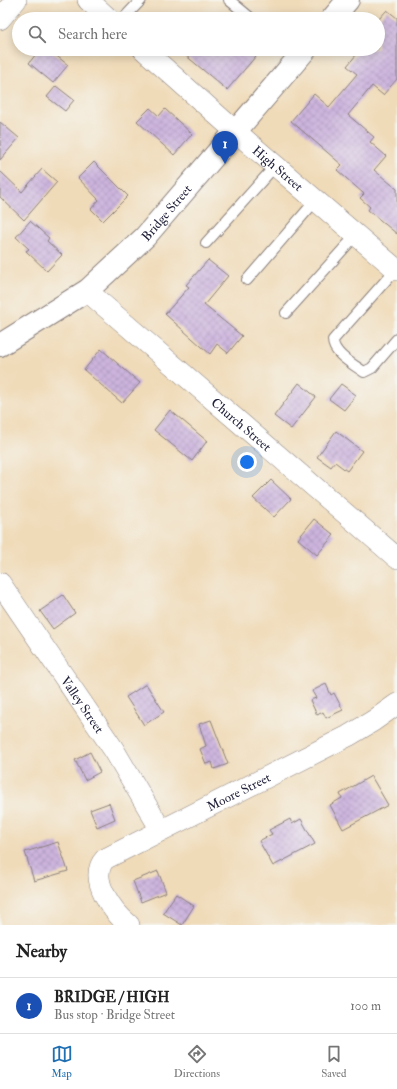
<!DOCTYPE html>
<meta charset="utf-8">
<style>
body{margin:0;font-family:"IM FELL Double Pica",serif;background:#f6f6f6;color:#222}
.you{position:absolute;left:247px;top:462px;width:14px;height:14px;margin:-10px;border:3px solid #fff;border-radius:50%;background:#1a73e8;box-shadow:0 0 0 6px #1a73e833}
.badge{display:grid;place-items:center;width:26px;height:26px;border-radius:50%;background:#1f6fb2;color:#fff;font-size:13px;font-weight:700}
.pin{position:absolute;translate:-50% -33px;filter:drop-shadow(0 1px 2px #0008)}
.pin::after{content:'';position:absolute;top:21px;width:14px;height:12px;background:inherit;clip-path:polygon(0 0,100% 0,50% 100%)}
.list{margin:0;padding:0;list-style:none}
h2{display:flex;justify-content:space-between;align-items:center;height:52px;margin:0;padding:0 16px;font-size:17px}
h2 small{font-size:13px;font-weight:400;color:#767676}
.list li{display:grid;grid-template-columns:26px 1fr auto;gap:12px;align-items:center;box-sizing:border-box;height:56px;padding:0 16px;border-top:1px solid #e0e0e0}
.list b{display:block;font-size:15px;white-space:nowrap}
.list p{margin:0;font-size:13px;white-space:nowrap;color:#767676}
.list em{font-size:13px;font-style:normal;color:#767676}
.icon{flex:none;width:22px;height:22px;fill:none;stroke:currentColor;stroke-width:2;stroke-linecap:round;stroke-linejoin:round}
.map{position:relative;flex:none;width:397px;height:925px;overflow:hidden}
.search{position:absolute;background:#fff;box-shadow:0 2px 10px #0003;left:12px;right:12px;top:12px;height:44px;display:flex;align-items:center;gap:10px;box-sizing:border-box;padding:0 14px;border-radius:22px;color:#767676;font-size:15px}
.sheet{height:108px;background:#fff}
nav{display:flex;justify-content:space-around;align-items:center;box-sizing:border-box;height:56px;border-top:1px solid #e0e0e0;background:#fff;font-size:11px;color:#767676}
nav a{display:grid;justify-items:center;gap:2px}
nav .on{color:#1f6fb2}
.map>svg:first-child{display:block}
</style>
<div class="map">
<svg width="397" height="925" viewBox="0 0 397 925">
<defs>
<pattern id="building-cross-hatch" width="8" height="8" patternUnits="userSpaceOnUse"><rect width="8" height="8" fill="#ccb4dd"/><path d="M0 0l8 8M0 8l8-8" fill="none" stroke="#af9abf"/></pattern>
</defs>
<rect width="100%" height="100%" fill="#f6f6f2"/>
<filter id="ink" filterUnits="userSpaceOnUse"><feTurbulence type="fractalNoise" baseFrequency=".025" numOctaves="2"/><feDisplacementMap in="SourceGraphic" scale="8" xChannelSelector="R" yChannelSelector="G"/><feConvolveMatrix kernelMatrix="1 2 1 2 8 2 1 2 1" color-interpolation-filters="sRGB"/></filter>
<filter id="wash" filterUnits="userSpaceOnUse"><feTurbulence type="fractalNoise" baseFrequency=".012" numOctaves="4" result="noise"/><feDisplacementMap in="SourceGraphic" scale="16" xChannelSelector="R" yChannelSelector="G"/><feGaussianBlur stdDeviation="0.9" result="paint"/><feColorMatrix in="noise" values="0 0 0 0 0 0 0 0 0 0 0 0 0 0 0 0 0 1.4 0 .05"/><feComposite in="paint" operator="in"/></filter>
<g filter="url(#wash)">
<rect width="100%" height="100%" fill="#f0dbb9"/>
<g id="blocks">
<path fill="url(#building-cross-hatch)" d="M 387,10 L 397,18 L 397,79 L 383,95 L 372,86 L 348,115 L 374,137 L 370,142 L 386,156 L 374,170 L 397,189 L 397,234 L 368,210 L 370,207 L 360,198 L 364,194 L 337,170 L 342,165 L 291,121 L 314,94 L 329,107 L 357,74 L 347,66 L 361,49 L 378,49 L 378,20 Z
M 40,49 L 48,49 L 68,65 L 53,83 L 29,63 Z
M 178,49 L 262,49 L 227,90 Z
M 56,86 L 74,100 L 65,111 L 47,97 Z
M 150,108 L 159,116 L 165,109 L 192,134 L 174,155 L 137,121 Z
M 0,122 L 19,138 L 0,160 Z
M 94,162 L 128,196 L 103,221 L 91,209 L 99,200 L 78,178 Z
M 42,169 L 57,182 L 24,220 L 0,197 L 0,171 L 22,192 Z
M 30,221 L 49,238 L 47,241 L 62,255 L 47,271 L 26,251 L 29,249 L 16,237 Z
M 208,260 L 228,276 L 204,305 L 242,336 L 228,353 L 217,344 L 210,354 L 165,314 L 189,287 L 186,285 Z
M 101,349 L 140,383 L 122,403 L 84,370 Z
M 299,383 L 316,397 L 291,429 L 274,416 Z
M 341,384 L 356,395 L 344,410 L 329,399 Z
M 170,410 L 207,441 L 192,461 L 154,430 Z
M 336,431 L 362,451 L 347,471 L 335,462 L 331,467 L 317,457 Z
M 271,480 L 291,499 L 274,517 L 253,498 Z
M 314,519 L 334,535 L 317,555 L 298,539 Z
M 63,595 L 75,613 L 53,629 L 40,611 Z
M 146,684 L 164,712 L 144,725 L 126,697 Z
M 326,684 L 331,695 L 334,693 L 343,710 L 326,718 L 323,712 L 317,715 L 310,700 L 316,698 L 312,691 Z
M 211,720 L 228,764 L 214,769 L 212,762 L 206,764 L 200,749 L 206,746 L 199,724 Z
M 90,752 L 100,772 L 85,780 L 75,760 Z
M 371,776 L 388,805 L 343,829 L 330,805 L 342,798 L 340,794 Z
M 109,803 L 115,819 L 97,827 L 90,810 Z
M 290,819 L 292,824 L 301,819 L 315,844 L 273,866 L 259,841 L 272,834 L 269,830 Z
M 58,842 L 68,871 L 34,881 L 25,852 Z
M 158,871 L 166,892 L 141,902 L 133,881 Z
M 176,894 L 194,906 L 182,925 L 163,913 Z"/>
</g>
</g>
<g filter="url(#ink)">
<use href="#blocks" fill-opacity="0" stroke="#897e7a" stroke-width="1"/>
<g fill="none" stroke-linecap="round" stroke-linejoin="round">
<g stroke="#897e7a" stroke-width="12">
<path id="service" d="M 229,0 L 252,19
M 123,19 L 141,0
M 287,49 L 298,58
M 206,243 L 276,165
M 396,269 L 333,340 C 333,354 353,364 364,372 L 372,368 L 397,339
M 247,280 L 316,200
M 286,313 L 356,235"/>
</g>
<g stroke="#897e7a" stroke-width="22">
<g id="minor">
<path d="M 88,0 L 109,19"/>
<path d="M 0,19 L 16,0"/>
<path id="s1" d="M 143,49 L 235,131 L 397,270"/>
<path id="s2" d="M 87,291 L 397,558"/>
<path id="s3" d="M 0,583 L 114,750 L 161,830"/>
<path id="s4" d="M 129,925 C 113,912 87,878 105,859 L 348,736 L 373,721 L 397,704"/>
</g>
</g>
<g stroke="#897e7a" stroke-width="24">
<g id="secondary">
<path d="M 332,19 L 348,0"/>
<path id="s5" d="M 0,345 L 88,290 L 145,237 L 306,49"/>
</g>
</g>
<use href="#service" stroke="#fff" stroke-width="10"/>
<use href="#minor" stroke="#fff" stroke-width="21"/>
<use href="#secondary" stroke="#fff" stroke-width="22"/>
</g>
</g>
<g text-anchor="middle" stroke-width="3.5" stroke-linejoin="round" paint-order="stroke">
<g font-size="13" fill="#22223b" stroke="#f6f6f2">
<text dy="5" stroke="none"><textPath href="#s1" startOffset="180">High Street</textPath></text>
<text dy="5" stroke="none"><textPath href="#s5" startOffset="214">Bridge Street</textPath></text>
<text dy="5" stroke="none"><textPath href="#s2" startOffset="204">Church Street</textPath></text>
<text dy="5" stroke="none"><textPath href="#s3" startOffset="147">Valley Street</textPath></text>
<text dy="5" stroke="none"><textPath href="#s4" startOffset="227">Moore Street</textPath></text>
</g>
</g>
</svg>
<div class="you"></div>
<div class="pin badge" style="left:225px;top:164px;background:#1a4fb4">1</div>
<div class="search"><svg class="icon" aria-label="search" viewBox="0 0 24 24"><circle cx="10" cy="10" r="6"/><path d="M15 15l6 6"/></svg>Search here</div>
</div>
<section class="sheet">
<h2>Nearby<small></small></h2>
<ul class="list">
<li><span class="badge" style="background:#1a4fb4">1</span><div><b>BRIDGE / HIGH</b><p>Bus stop · Bridge Street</p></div><em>100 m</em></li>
</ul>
</section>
<nav>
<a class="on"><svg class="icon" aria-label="map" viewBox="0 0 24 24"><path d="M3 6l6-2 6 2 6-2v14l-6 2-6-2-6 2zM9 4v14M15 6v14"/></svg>Map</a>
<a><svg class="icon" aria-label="directions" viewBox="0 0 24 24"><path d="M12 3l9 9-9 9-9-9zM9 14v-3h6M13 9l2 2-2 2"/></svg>Directions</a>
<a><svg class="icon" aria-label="saved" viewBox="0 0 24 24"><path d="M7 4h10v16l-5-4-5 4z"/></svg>Saved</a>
</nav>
